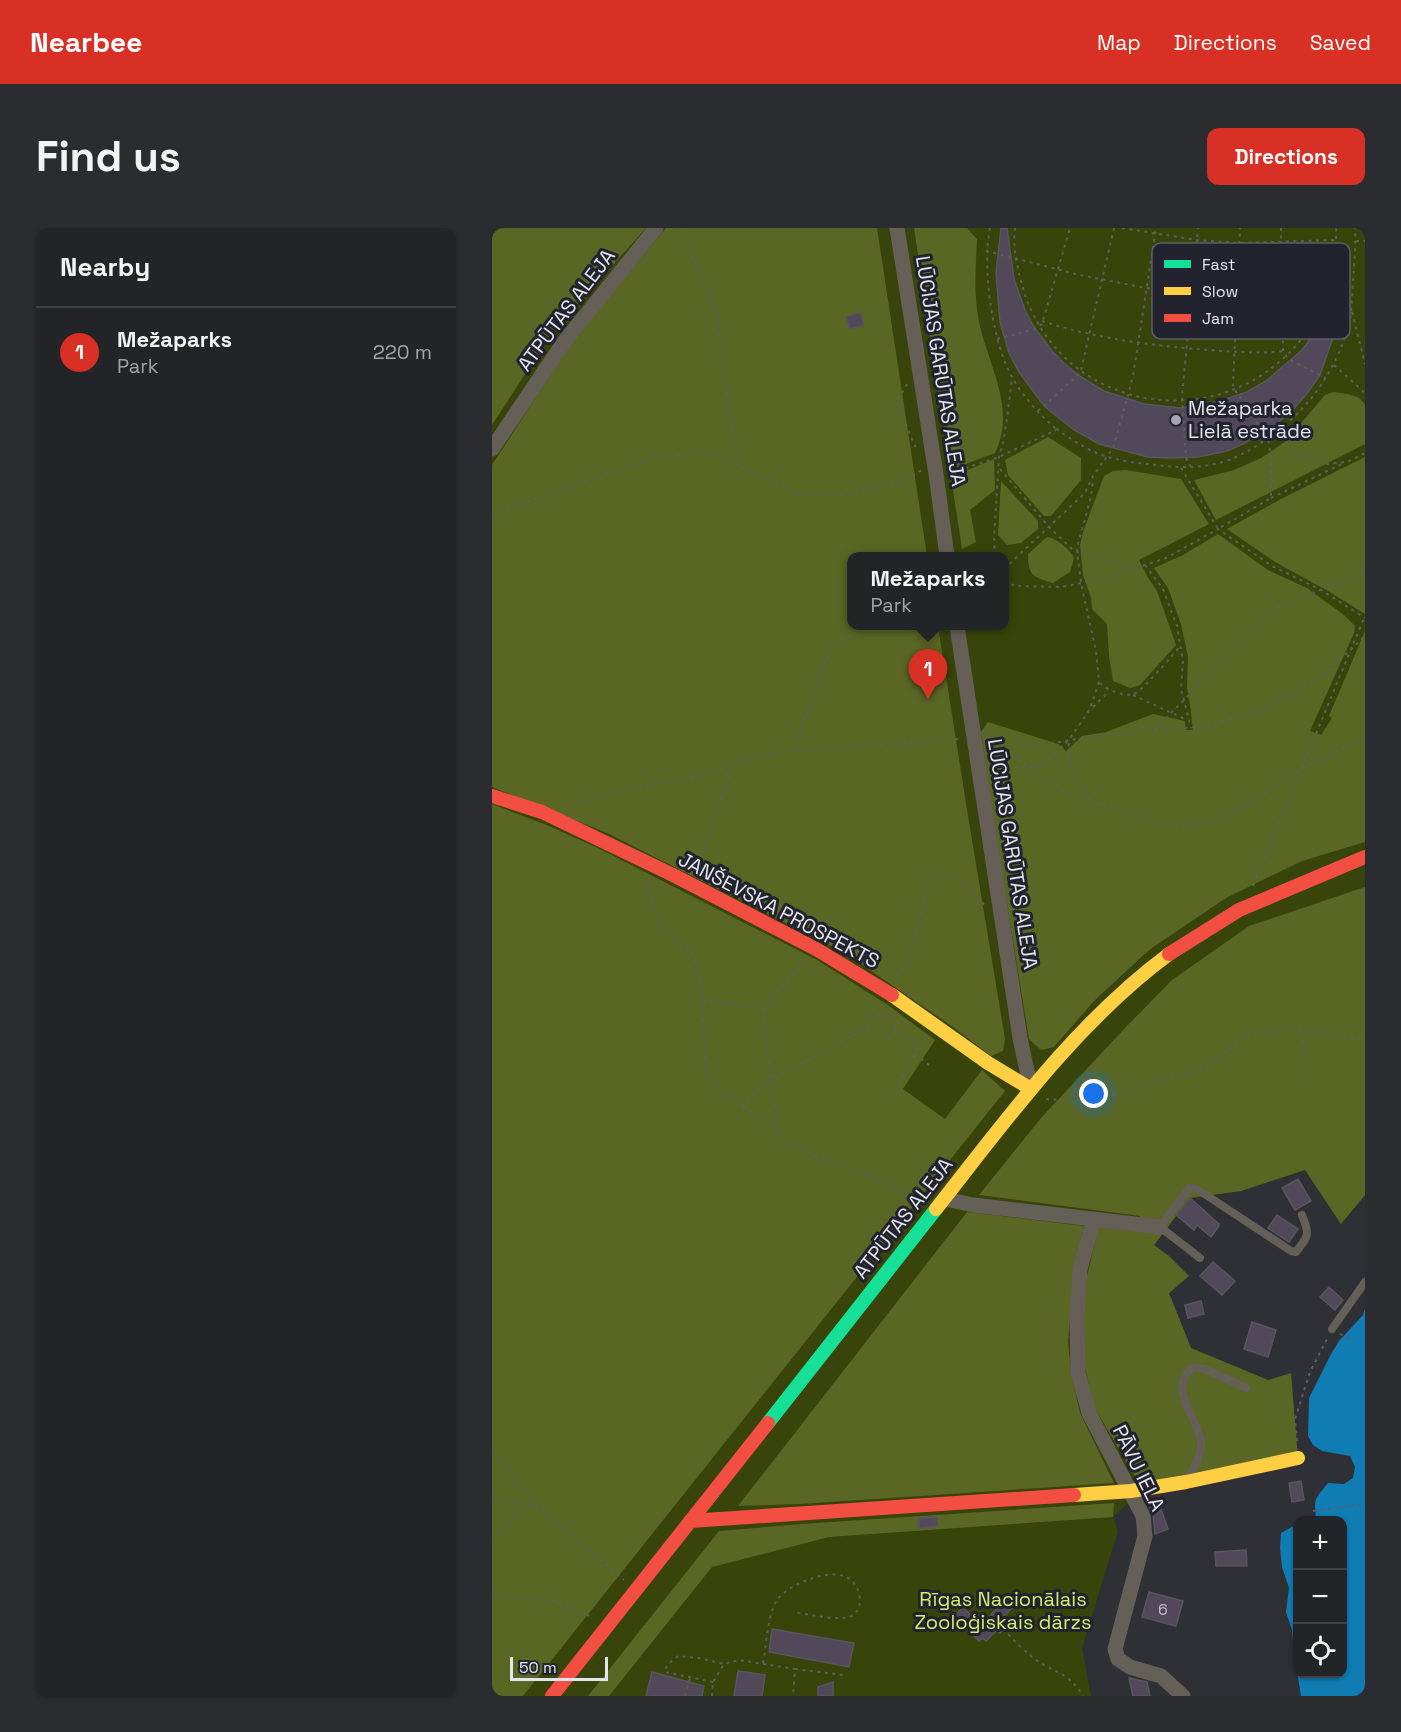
<!DOCTYPE html>
<meta charset="utf-8">
<style>
body{margin:0;font-family:"Space Grotesk",sans-serif;background:#2b2c30;color:#f1f3f6}
.controls{position:absolute;right:18px;bottom:18px;display:grid;overflow:hidden;border-radius:12px;box-shadow:0 2px 4px #0004}
.controls button{width:54px;height:54px;display:grid;place-items:center;padding:0;border:0;border-bottom:2px solid #404145;background:#232428;color:#f1f3f6;font:30px sans-serif}
.scale{position:absolute;left:18px;bottom:15px;width:98px;box-sizing:border-box;padding-left:6px;border:3px solid #e5e5ee;border-top:0;font-size:16px;line-height:21px;white-space:nowrap;color:#e5e5ee;-webkit-text-stroke:4px #23232f;paint-order:stroke}
.you{position:absolute;left:602px;top:866px;width:21px;height:21px;margin:-15px;border:4px solid #fff;border-radius:50%;background:#1a73e8;box-shadow:0 0 0 9px #1a73e833}
.badge{display:grid;place-items:center;width:39px;height:39px;border-radius:50%;background:#d93025;color:#fff;font-size:20px;font-weight:700}
.pin{position:absolute;translate:-50% -50px;filter:drop-shadow(0 2px 3px #0008)}
.pin::after{content:'';position:absolute;top:32px;width:21px;height:18px;background:inherit;clip-path:polygon(0 0,100% 0,50% 100%)}
.popup{position:absolute;left:355px;top:324px;width:162px;height:78px;box-sizing:border-box;display:grid;place-content:center;border-radius:12px;background:#232428;filter:drop-shadow(0 2px 4px #0005);font-size:20px;white-space:nowrap;color:#a3a4a8}
.popup b{font-size:22px;color:#f1f3f6}
.popup::after{content:'';position:absolute;left:50%;top:100%;margin-left:-12px;border:12px solid transparent;border-top-color:#232428}
.list{margin:0;padding:0;list-style:none}
h2{display:flex;justify-content:space-between;align-items:center;height:78px;margin:0;padding:0 24px;font-size:26px}
h2 small{font-size:20px;font-weight:400;color:#a3a4a8}
.list li{display:grid;grid-template-columns:39px 1fr auto;gap:18px;align-items:center;box-sizing:border-box;height:90px;padding:0 24px;border-top:2px solid #404145}
.list b{display:block;font-size:22px;white-space:nowrap}
.list p{margin:0;font-size:20px;white-space:nowrap;color:#a3a4a8}
.list em{font-size:20px;font-style:normal;color:#a3a4a8}
.icon{flex:none;width:33px;height:33px;fill:none;stroke:currentColor;stroke-width:2;stroke-linecap:round;stroke-linejoin:round}
.map{position:relative;flex:none;width:873px;height:1468px;overflow:hidden;border-radius:12px}
header{display:flex;align-items:center;gap:36px;box-sizing:border-box;height:84px;padding:0 30px;background:#d93025;color:#fff}
header strong{font-size:28px}
nav{display:flex;gap:33px;margin-inline-start:auto;font-size:21px}
.intro{display:flex;align-items:center;justify-content:space-between;box-sizing:border-box;height:144px;padding:0 36px}
h1{margin:0;font-size:42px}
.button{padding:15px 27px;border-radius:12px;background:#d93025;color:#fff;font-size:21px;font-weight:700}
main{display:flex;gap:36px;padding:0 36px}
aside{flex:1;background:#232428;border-radius:12px;box-shadow:0 2px 4px #0004}
.map>svg:first-child{display:block}
</style>
<header>
<strong>Nearbee</strong>
<nav><a>Map</a><a>Directions</a><a>Saved</a></nav>
</header>
<div class="intro"><h1>Find us</h1><a class="button">Directions</a></div>
<main>
<aside>
<h2>Nearby<small></small></h2>
<ul class="list">
<li><span class="badge">1</span><div><b>Mežaparks</b><p>Park</p></div><em>220 m</em></li>
</ul>
</aside>
<div class="map">
<svg width="873" height="1468" viewBox="0 0 873 1468">
<rect width="100%" height="100%" fill="#2f3036"/>
<path fill="#39440a" fill-rule="evenodd" d="M 0,0 L 873,0 L 873,967 L 849,996 L 813,942 L 749,963 L 698,970 L 662,1017 L 677,1028 L 697,1048 L 677,1065 L 699,1120 L 776,1152 L 799,1145 L 655,1257 L 621,1289 L 626,1303 L 590,1420 L 599,1468 L 0,1468 ZM 360,328 L 512,328 L 512,398 L 360,398 Z"/>
<path fill="#596624" d="M 0,0 L 154,0 L 59,106 L 0,197 Z
M 174,0 L 385,0 L 435,328 L 360,328 L 360,398 L 446,398 L 477,594 L 513,811 L 511,823 L 499,828 L 461,799 L 353,725 L 115,605 L 0,559 L 0,237 L 79,115 Z
M 422,0 L 475,0 L 485,11 C 484,34 482,58 485,81 C 490,129 527,176 503,225 L 458,242 Z
M 842,164 C 853,166 868,166 873,177 L 873,216 L 724,292 L 702,252 L 742,242 L 769,230 L 793,214 L 833,167 Z
M 556,209 L 589,230 L 589,252 L 559,288 L 552,288 L 516,247 L 513,232 Z
M 873,229 L 873,386 L 836,363 L 783,334 L 735,301 L 787,272 Z
M 502,231 L 503,262 L 478,282 L 484,314 L 470,321 L 459,249 Z
M 634,242 L 689,251 L 717,296 L 647,332 L 655,348 L 665,363 L 684,417 L 648,457 L 638,460 L 621,453 L 617,428 L 615,396 L 600,381 L 599,370 L 591,347 L 588,317 L 591,304 L 612,248 L 621,243 Z
M 509,253 L 546,293 L 546,301 L 529,315 L 515,317 L 506,307 Z
M 726,306 L 776,342 L 815,360 L 852,387 L 863,398 L 862,405 L 818,503 L 829,507 L 840,490 L 837,488 L 873,403 L 873,614 L 810,633 L 734,670 L 657,722 L 602,773 L 562,819 L 549,822 L 537,811 L 501,591 L 489,504 L 496,494 L 566,516 L 574,523 L 590,508 L 614,504 L 661,486 L 693,493 L 694,502 L 701,502 L 698,477 L 695,459 L 696,429 L 689,396 L 676,360 L 662,340 L 691,327 Z
M 555,309 C 565,310 577,321 582,330 L 578,344 L 561,355 C 541,349 536,348 536,326 Z
M 0,576 L 57,598 L 106,620 L 325,732 L 396,777 L 443,812 L 411,861 L 453,891 L 490,842 L 513,863 L 31,1468 L 0,1468 Z
M 873,659 L 873,967 L 849,996 L 813,942 L 749,963 L 698,970 L 662,1017 L 677,1028 L 697,1048 L 677,1065 L 699,1120 L 776,1152 L 799,1145 L 806,1230 L 655,1257 L 644,1250 L 602,1179 L 593,1140 L 590,1100 L 592,1061 L 607,998 L 645,1002 L 648,988 L 487,967 L 549,890 L 632,801 L 680,752 L 757,698 Z
M 475,984 L 592,998 L 583,1037 L 576,1113 L 579,1145 L 588,1185 L 622,1255 L 308,1276 L 246,1278 Z
M 622,1275 L 621,1289 L 337,1309 L 220,1339 L 117,1468 L 96,1468 L 227,1303 L 309,1296 Z"/>
<path fill="#0f7cb4" d="M 873,1081 L 873,1468 L 809,1468 L 802,1425 L 800,1402 L 794,1384 L 797,1360 L 790,1339 L 788,1320 L 789,1305 L 805,1296 L 806,1446 L 850,1446 L 850,1292 L 822,1292 C 825,1286 823,1284 823,1277 C 823,1268 831,1262 836,1255 L 852,1256 L 861,1250 L 863,1239 L 858,1228 L 830,1223 L 821,1217 L 816,1208 L 817,1170 L 839,1126 L 847,1113 L 871,1087 Z"/>
<path fill="#51485a" stroke="#58565d" stroke-width="1.5" d="M 509,0 L 515,0 L 522,51 L 533,82 L 542,99 L 560,123 L 574,137 L 586,147 L 612,163 L 652,176 L 690,180 L 728,173 L 755,164 L 774,153 L 810,122 L 828,98 L 849,52 L 853,53 L 845,98 L 828,147 L 817,163 L 800,183 L 783,197 L 751,216 L 735,223 L 706,229 L 678,230 L 656,229 L 607,216 L 582,202 L 552,178 L 527,144 L 517,125 L 508,94 L 504,44 Z
M 368,84 L 372,97 L 358,101 L 354,89 Z
M 806,951 L 819,973 L 803,982 L 790,960 Z
M 698,970 L 727,996 L 726,997 L 727,998 L 719,1009 L 705,997 L 702,1002 L 684,987 Z
M 785,987 L 806,1001 L 797,1014 L 776,1000 Z
M 721,1034 L 743,1053 L 730,1067 L 708,1048 Z
M 837,1059 L 851,1072 L 843,1082 L 828,1069 Z
M 709,1073 L 712,1086 L 696,1090 L 693,1077 Z
M 760,1094 L 784,1102 L 776,1129 L 752,1121 Z
M 809,1253 L 812,1272 L 800,1274 L 797,1255 Z
M 668,1278 L 676,1301 L 663,1306 L 661,1287 L 658,1280 Z
M 445,1289 L 446,1298 L 427,1300 L 427,1290 Z
M 754,1322 L 755,1338 L 724,1338 L 723,1324 Z
M 657,1364 L 691,1373 L 684,1398 L 650,1389 Z
M 513,1372 L 520,1380 L 509,1391 L 515,1397 L 508,1405 L 505,1402 L 494,1413 L 491,1410 L 487,1413 L 463,1388 L 471,1379 L 486,1395 L 491,1391 L 493,1393 Z
M 280,1401 L 362,1415 L 357,1439 L 277,1424 Z
M 246,1443 L 273,1447 L 270,1468 L 242,1468 Z
M 160,1444 L 212,1458 L 210,1468 L 154,1468 Z
M 637,1450 L 655,1454 L 658,1468 L 641,1468 Z
M 341,1454 L 341,1468 L 326,1468 L 326,1459 Z"/>
<g fill="none" stroke-linecap="round" stroke-linejoin="round">
<path stroke="#615e59" stroke-width="2" stroke-dasharray="3 4.5" stroke-linecap="butt" d="M 188,0 L 224,83 L 245,237
M 498,0 C 490,39 500,114 520,149 C 531,169 548,187 565,202 L 561,198 C 578,211 596,223 616,229 C 629,233 644,235 657,236 C 683,240 708,241 734,233 C 746,229 756,223 766,217 C 810,189 841,150 856,100 C 860,85 860,70 861,55 C 862,36 864,18 863,0
M 523,0 C 520,21 527,47 533,67 C 574,185 728,209 807,114 C 814,106 821,98 826,89 C 835,73 838,54 840,36 C 842,24 845,12 844,0
M 630,0 L 705,12 L 747,15 L 843,12
M 789,0 L 791,123 L 795,129 L 800,133 L 834,150
M 864,13 L 873,13
M 494,23 L 588,47 L 654,60 L 722,67 L 767,69 L 824,68 L 860,74
M 860,84 L 873,136
M 550,93 C 608,112 671,119 731,123 C 751,124 771,126 791,123
M 505,111 L 543,101 L 550,96 L 578,0
M 842,137 L 873,165
M 415,156 L 404,175 L 425,222
M 546,183 L 586,147 L 589,142 L 622,0
M 788,202 L 793,214 L 809,226 L 834,236 L 855,234 L 873,225
M 699,239 L 694,230 L 690,168 L 706,0
M 689,240 L 726,301 L 779,270 L 779,228 L 776,211 L 743,162 L 741,157 L 748,0
M 508,241 L 557,299 L 580,321 L 585,324 L 633,338 L 644,339
M 459,245 L 507,229 L 564,202
M 779,270 L 852,235
M 0,287 L 75,259 L 164,229 L 215,224 L 277,251 L 307,266 L 354,267 L 411,252 L 430,242
M 503,328 L 502,310 L 507,229 L 511,215 L 515,190 L 520,150
M 653,337 L 671,361 L 685,398 L 691,433 L 689,461 L 699,500
M 512,341 L 593,265 L 601,248 L 621,220 L 635,171 L 641,148 L 664,0
M 512,354 L 524,358 L 570,359 L 617,349 L 674,330 L 726,301 L 780,338 L 829,362 L 873,390
M 608,455 C 615,462 631,469 642,466 C 650,463 681,427 688,418
M 641,467 L 695,492
M 601,479 L 616,464
M 663,501 L 784,380 L 873,344
M 496,508 L 505,506
M 577,515 C 572,537 587,556 599,574
M 499,520 L 551,518 L 577,512 L 663,501 L 713,499 L 758,485 L 802,466 L 836,443 L 873,408
M 302,522 L 337,424 L 371,398
M 498,524 L 524,529 L 556,554 L 584,570 L 600,575 L 633,581 L 660,592 L 689,599 L 718,595 L 752,580 L 785,556 L 819,535 L 873,509
M 500,540 L 533,540 L 544,539 L 553,535 L 577,512 L 598,481 L 607,454 L 604,423 L 589,355 L 585,324 L 586,316 L 599,269 L 601,251
M 75,578 L 167,554 L 212,548 L 241,536
M 195,636 L 211,625 L 241,536 L 284,524 L 468,511
M 153,652 L 162,680 L 173,705 L 202,727 L 206,744 L 210,774 L 214,843 L 220,856 L 228,864 L 284,900 L 290,914 L 431,970
M 761,658 L 872,390
M 405,749 L 420,725 L 437,646 L 461,648 L 494,678
M 211,774 L 239,775 L 271,781 L 312,734
M 271,781 L 278,847 L 282,850 L 284,900
M377 799a13 13 0 1 1 26 0a13 13 0 1 1-26 0Z
M 403,802 L 427,819 L 434,809
M 423,826 L 437,837
M 809,845 L 811,802
M 282,850 L 376,799
M 403,862 L 427,819
M 554,871 L 595,874 L 707,842 L 723,832 L 754,807 L 801,800 L 873,812
M 250,878 L 278,847
M 848,1106 L 862,1114
M 805,1213 L 803,1191 L 818,1144 L 836,1109
M 0,1224 L 45,1278 L 0,1271
M 45,1278 L 132,1352
M 821,1283 L 873,1276
M 0,1309 L 13,1304 L 29,1275
M 0,1368 L 63,1373 L 100,1389
M 511,1401 C 520,1410 529,1420 539,1428 C 559,1445 576,1442 591,1468
M 271,1435 C 274,1419 276,1384 285,1372 C 296,1356 343,1337 359,1352 C 372,1364 372,1389 351,1390 C 337,1391 315,1386 301,1384
M 303,1441 L 352,1447
M 221,1454 L 173,1444 L 175,1437 L 186,1428 L 206,1430 L 232,1436
M 193,1468 L 198,1450
M 220,1468 L 221,1454 L 232,1436 L 247,1432 L 303,1441 L 301,1468"/>
<path stroke="#646058" stroke-width="8" d="M 708,1030 L 668,999 L 697,960 L 705,961 L 799,1023 L 804,1024 C 817,1007 818,1007 810,987
M 840,1101 L 873,1054
M 696,1250 C 702,1240 710,1227 709,1214 C 707,1192 673,1159 702,1139 L 713,1141 L 754,1160"/>
<path stroke="#646058" stroke-width="15" d="M 405,0 L 444,246 L 455,328
M 0,221 L 72,114 L 164,0
M 465,398 L 528,810 L 539,861
M 453,971 L 481,977 L 668,999
M 602,991 L 588,1041 L 585,1091 L 586,1145 L 597,1185 L 651,1288 L 653,1308 L 623,1421 L 626,1431 L 638,1439 L 669,1448 L 691,1468"/>
<path stroke="#16e098" stroke-width="14" d="M 276,1195 L 444,981"/>
<path stroke="#ffcf43" stroke-width="14" d="M 400,767 L 496,835 L 539,861
M 444,981 C 515,891 584,795 677,726
M 582,1267 L 639,1263 L 694,1254 L 806,1230"/>
<path stroke="#f24e42" stroke-width="14" d="M 0,568 L 50,584 L 181,647 L 324,721 L 400,767
M 677,726 L 747,682 L 873,629
M 198,1293 L 582,1267
M 60,1468 L 276,1195"/>
</g>
<circle fill="#a5a6ae" stroke="#23232f" stroke-width="2" cx="684" cy="192" r="6"/>
<g text-anchor="middle" stroke-width="6" stroke-linejoin="round" paint-order="stroke">
<g font-size="16" fill="#c0bec9">
<text x="671" y="1387">6</text>
</g>
<g font-size="20" fill="#e5e5ee" stroke="#23232f">
<text transform="translate(74 82) rotate(-53)" y="7">ATPŪTAS ALEJA</text>
<text transform="translate(449 143) rotate(81)" y="7">LŪCIJAS GARŪTAS ALEJA</text>
<text transform="translate(521 626) rotate(81)" y="7">LŪCIJAS GARŪTAS ALEJA</text>
<text transform="translate(287 682) rotate(28)" y="7">JANŠEVSKA PROSPEKTS</text>
<text transform="translate(411 990) rotate(-52)" y="7">ATPŪTAS ALEJA</text>
<text transform="translate(647 1240) rotate(64)" y="7">PĀVU IELA</text>
</g>
<g font-size="20" fill="#e5e5ee" stroke="#23232f" text-anchor="start">
<text x="696" y="187">Mežaparka<tspan x="696" dy="23">Lielā estrāde</tspan></text>
</g>
<g font-size="20" fill="#d2ef6d" stroke="#23232f">
<text x="511" y="1378">Rīgas Nacionālais<tspan x="511" dy="23">Zooloģiskais dārzs</tspan></text>
</g>
</g>
<rect x="660" y="15" width="198" height="96" rx="9" fill="#23232f" stroke="#5d5d68" stroke-width="1.5"/>
<rect x="672" y="32" width="27" height="8" fill="#16e098"/>
<rect x="672" y="59" width="27" height="8" fill="#ffcf43"/>
<rect x="672" y="86" width="27" height="8" fill="#f24e42"/>
<g font-size="16" fill="#e5e5ee">
<text x="710" y="42">Fast</text>
<text x="710" y="69">Slow</text>
<text x="710" y="96">Jam</text>
</g>
</svg>
<div class="controls">
<button>+</button>
<button>−</button>
<button><svg class="icon" aria-label="locate" viewBox="0 0 24 24"><circle cx="12" cy="12" r="6"/><path d="M12 2v4M12 18v4M2 12h4M18 12h4"/></svg></button>
</div>
<div class="scale">50 m</div>
<div class="you"></div>
<div class="pin badge" style="left:436px;top:471px">1</div>
<div class="popup"><b>Mežaparks</b>Park</div>
</div>
</main>
